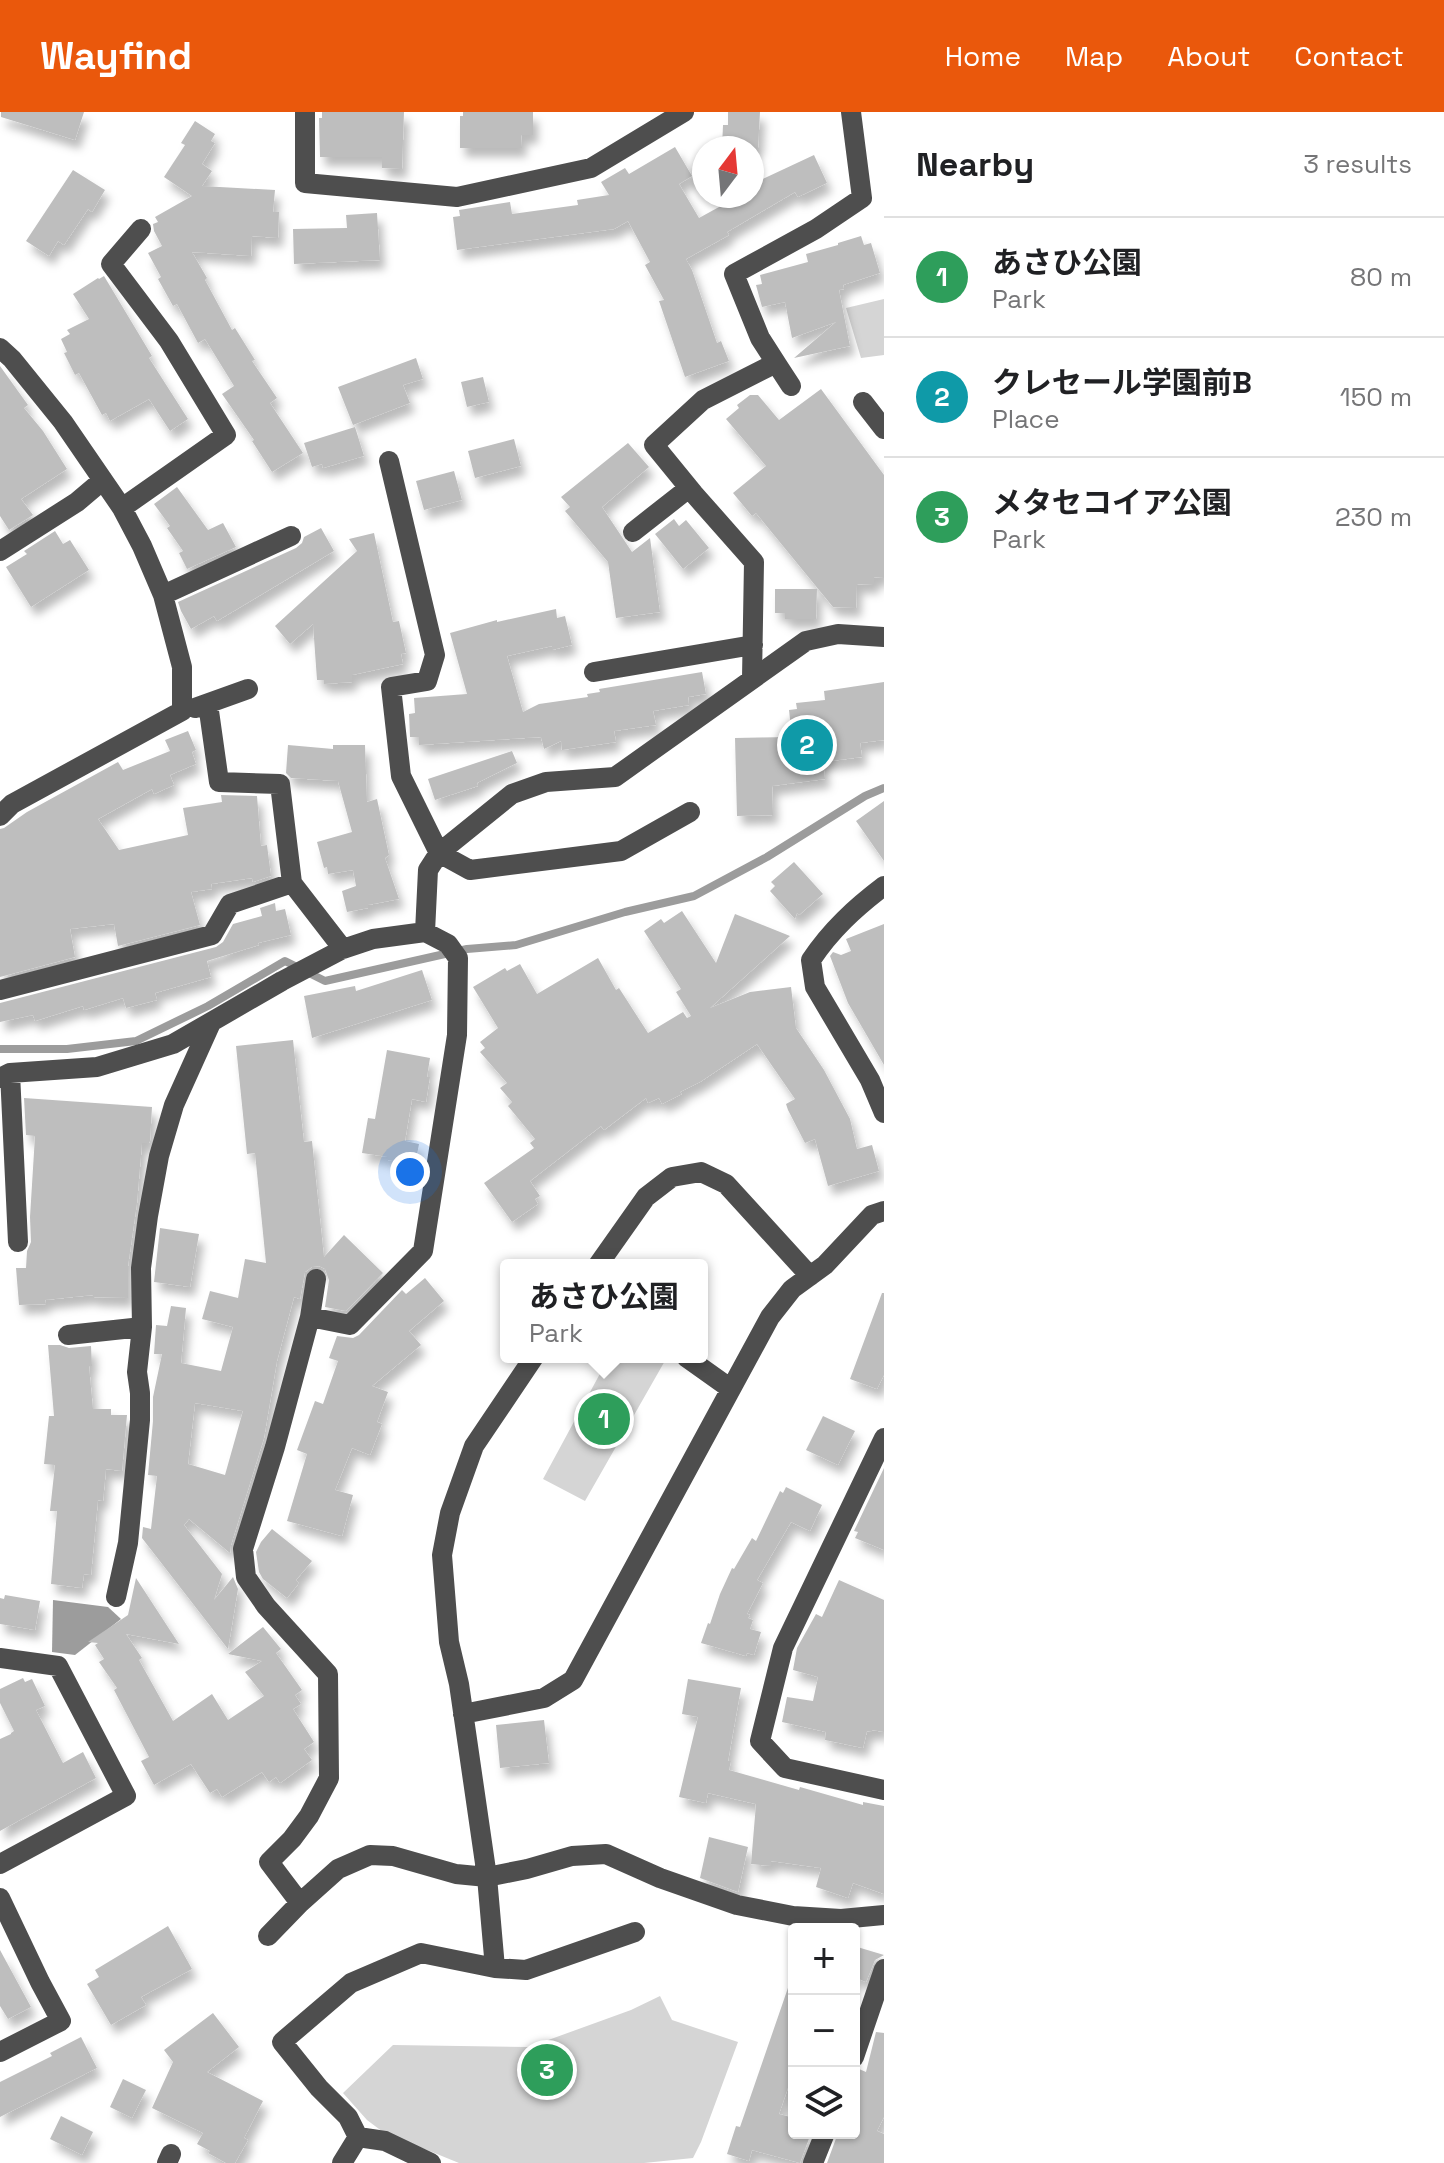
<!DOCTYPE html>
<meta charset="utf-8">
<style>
body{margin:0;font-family:"Space Grotesk","Noto Sans JP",sans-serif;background:#f2f2f2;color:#202124}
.controls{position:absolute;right:24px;bottom:24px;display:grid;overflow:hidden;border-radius:8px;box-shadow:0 2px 6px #0004}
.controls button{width:72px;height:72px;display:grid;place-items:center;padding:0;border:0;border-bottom:2px solid #e0e0e0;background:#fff;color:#202124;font:40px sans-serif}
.compass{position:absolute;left:692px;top:24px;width:72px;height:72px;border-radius:50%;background:#fff;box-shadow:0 2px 6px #0004;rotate:16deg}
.you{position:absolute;left:410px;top:1060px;width:28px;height:28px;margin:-20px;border:6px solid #fff;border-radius:50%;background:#1a73e8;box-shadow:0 0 0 12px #1a73e833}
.badge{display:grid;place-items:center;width:52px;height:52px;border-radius:50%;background:#ea580c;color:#fff;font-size:26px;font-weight:700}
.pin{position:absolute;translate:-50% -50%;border:4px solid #fff;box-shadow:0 2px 8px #0006}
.popup{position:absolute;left:500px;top:1147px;width:208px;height:104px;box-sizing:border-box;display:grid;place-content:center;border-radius:8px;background:#fff;filter:drop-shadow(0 2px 6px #0005);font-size:26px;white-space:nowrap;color:#757577}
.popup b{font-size:30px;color:#202124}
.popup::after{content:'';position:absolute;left:50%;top:100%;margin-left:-16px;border:16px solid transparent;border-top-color:#fff}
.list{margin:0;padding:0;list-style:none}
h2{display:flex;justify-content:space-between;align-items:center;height:104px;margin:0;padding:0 32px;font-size:34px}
h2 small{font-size:26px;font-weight:400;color:#757577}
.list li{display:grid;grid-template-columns:52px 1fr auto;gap:24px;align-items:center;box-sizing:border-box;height:120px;padding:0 32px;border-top:2px solid #e0e0e0}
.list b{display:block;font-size:30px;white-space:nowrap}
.list p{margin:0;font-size:26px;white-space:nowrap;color:#757577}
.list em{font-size:26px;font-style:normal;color:#757577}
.icon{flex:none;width:44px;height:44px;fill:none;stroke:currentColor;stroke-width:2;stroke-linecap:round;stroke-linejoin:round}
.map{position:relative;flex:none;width:884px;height:2051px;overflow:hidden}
header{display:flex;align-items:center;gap:48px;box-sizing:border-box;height:112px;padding:0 40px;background:#ea580c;color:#fff}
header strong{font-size:38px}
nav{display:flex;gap:44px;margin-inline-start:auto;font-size:28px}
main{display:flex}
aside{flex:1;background:#fff}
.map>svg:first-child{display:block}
</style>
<header>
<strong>Wayfind</strong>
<nav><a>Home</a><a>Map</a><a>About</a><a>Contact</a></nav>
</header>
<main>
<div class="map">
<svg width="884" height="2051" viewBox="0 0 884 2051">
<defs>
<filter id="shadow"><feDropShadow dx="5" dy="9" stdDeviation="4" flood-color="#0004"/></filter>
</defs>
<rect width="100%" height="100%" fill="#fff"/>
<path fill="#d5d5d5" d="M 884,187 L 884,243 L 861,246 L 846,196 Z
M 609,1245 L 663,1245 L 666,1247 L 585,1389 L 543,1367 Z
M 660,1884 L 672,1908 L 738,1930 L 701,2030 L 693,2046 L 644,2051 L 459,2051 L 383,2020 L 367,2008 L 343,1981 L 393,1933 L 529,1935 L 631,1898 Z"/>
<path fill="#9c9c9c" d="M 53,1488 L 108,1495 L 121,1507 L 75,1543 L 52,1540 Z"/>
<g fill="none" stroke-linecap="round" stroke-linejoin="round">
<path stroke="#9c9c9c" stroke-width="8" d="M 0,937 L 67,937 L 136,929 L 208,894 L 285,849 L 325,869 L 467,837 L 516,833 L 625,800 L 694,784 L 767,745 L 865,684 L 884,676"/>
</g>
<path fill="#bebebe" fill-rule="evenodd" filter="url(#shadow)" d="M 1,0 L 84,0 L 75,28 L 1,5 Z
M 322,0 L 404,0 L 402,57 L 382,56 L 382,45 L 320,45 L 319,6 L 322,6 Z
M 463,0 L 533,0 L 533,23 L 521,23 L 522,36 L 460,36 L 460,4 L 463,4 Z
M 728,0 L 760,0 L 758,36 L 722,36 L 723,13 L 728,13 Z
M 195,9 L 215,22 L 211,29 L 215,31 L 202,52 L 212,59 L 202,74 L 275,78 L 273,100 L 279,100 L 278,126 L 252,124 L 251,144 L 192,140 L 207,166 L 205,168 L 232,218 L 235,216 L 255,248 L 252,249 L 277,286 L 270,291 L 303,341 L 272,360 L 252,329 L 254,328 L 222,282 L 234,274 L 205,227 L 198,231 L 177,192 L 173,194 L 158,167 L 161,165 L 148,141 L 162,134 L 154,119 L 153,112 L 158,110 L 155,105 L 192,84 L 164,65 L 185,33 L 181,31 Z
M 675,35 L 692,64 L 679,72 L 699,106 L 739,84 L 752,84 L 752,72 L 814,43 L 827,71 L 798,85 L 795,80 L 727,120 L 729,123 L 686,147 L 692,158 L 717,231 L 721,229 L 729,249 L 685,265 L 659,189 L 664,188 L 645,153 L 650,150 L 628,109 L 614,117 L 457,138 L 453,105 L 460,104 L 459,98 L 510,90 L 512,102 L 578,93 L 577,88 L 609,83 L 601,70 L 625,56 L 629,62 Z
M 73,58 L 105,78 L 92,100 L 88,97 L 64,133 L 58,129 L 49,144 L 26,129 Z
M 377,101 L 380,148 L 294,152 L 293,117 L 347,116 L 346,103 Z
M 861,124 L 864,133 L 871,131 L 880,161 L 843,173 L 844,177 L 839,178 L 850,234 L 794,246 L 836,210 L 792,226 L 785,190 L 762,195 L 756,173 L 762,172 L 760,163 L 808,150 L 806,142 L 838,133 L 838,131 Z
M 104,164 L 152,244 L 149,246 L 188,307 L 170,319 L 149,287 L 110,309 L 106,301 L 102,303 L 79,261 L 75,263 L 64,241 L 67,240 L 61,227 L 70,222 L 67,218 L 89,207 L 73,182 L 98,166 L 99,167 Z
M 416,246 L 423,267 L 403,273 L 410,291 L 353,313 L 338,275 Z
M 0,254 L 28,293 L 24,296 L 43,319 L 67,357 L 21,387 L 33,403 L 9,418 L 0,404 Z
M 483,265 L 489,290 L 467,295 L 461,270 Z
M 821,277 L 884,363 L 884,466 L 874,465 L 874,473 L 857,472 L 856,496 L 833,495 L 756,401 L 752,404 L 733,381 L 766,354 L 726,307 L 739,296 L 737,293 L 750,283 L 758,283 L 779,308 Z
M 355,315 L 364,344 L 323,356 L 322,352 L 312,355 L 304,331 Z
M 514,327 L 521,354 L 475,366 L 468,339 Z
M 628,331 L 649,355 L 602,395 L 632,440 L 650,426 L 660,500 L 616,506 L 608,450 L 565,399 L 570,395 L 561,385 Z
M 454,359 L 462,388 L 424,398 L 416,369 Z
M 177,375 L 208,418 L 223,411 L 236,435 L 187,457 L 179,441 L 183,439 L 167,416 L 170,414 L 154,392 Z
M 674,407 L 679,414 L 686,408 L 709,436 L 683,457 L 655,422 Z
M 321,416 L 334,439 L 217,509 L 214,504 L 191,517 L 181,499 L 178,490 L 296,436 L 302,431 L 304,425 Z
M 55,419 L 63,432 L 70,428 L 89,458 L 31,495 L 6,455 L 27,442 L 24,439 Z
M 374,421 L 393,510 L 399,509 L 406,541 L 401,542 L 403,552 L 352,563 L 352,570 L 324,572 L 324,568 L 317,568 L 313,512 L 290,532 L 275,514 L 357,439 L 349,427 Z
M 775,477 L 817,477 L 816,507 L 785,507 L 785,501 L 775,501 Z
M 556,497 L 557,506 L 565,504 L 572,533 L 552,538 L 552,534 L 507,544 L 523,600 L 539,592 L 588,585 L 587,582 L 600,580 L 599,577 L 702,560 L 706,582 L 688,585 L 689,593 L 653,599 L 656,613 L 614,619 L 616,630 L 562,638 L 561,629 L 544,637 L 541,625 L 419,633 L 419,625 L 410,625 L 409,602 L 415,601 L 414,586 L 467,582 L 450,521 L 497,508 L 497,510 Z
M 884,570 L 884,628 L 860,631 L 862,645 L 823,650 L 825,667 L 772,674 L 773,703 L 737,704 L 735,626 L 792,625 L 789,598 L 797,597 L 796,591 L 825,588 L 824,579 Z
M 188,619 L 196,638 L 192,640 L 196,652 L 170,663 L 174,673 L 154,682 L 152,677 L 98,707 L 119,738 L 188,723 L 183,696 L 222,690 L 221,683 L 257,684 L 261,734 L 267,733 L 271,764 L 253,770 L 252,766 L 211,772 L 212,777 L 191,780 L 200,813 L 118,834 L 114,812 L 70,817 L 75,845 L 0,865 L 0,717 L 4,716 L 27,700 L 118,650 L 123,658 L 170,639 L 165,628 Z
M 288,633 L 333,637 L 333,633 L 365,633 L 367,690 L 377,687 L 389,743 L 385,746 L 399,787 L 368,793 L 368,796 L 347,800 L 342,779 L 356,774 L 353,758 L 328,762 L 327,755 L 324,756 L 317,730 L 352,720 L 338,669 L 291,666 L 286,661 Z
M 512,639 L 517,651 L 477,671 L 478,674 L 435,688 L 428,667 Z
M 884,689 L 884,749 L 856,709 Z
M 794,750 L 823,782 L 799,803 L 797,801 L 795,807 L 770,779 L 775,774 L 771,770 Z
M 275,791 L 276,799 L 285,797 L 291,823 L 258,831 L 259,833 L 207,849 L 211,865 L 155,881 L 157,888 L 126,896 L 123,886 L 84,898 L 83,894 L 35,909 L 33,903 L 0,910 L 0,891 L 216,835 L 223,830 L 233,812 L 262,804 L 260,796 Z
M 682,799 L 716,851 L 735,802 L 790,824 L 710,896 L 750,880 L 791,875 L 796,916 L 824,958 L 850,1007 L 857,1037 L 872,1033 L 879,1059 L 828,1074 L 815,1027 L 805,1031 L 788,998 L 786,992 L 795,987 L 757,932 L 700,970 L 680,980 L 682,982 L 662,992 L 659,986 L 648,991 L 646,986 L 604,1018 L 601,1014 L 530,1069 L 540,1084 L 535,1087 L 538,1092 L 512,1110 L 484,1071 L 534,1036 L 530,1031 L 535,1027 L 508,994 L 512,990 L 500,976 L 507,971 L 480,940 L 485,936 L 480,930 L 498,916 L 473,875 L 505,856 L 507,859 L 520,852 L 537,882 L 598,846 L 616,878 L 619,876 L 648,921 L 683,900 L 687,906 L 691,904 L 676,880 L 681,877 L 644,819 L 661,807 L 664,811 Z
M 884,812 L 884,953 L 848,891 L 830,844 L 833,840 L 841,843 L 851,839 L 846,827 Z
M 422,858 L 432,888 L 312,926 L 304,884 L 355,874 L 356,879 Z
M 293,928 L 304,1030 L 312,1029 L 324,1145 L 344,1123 L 383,1161 L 346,1199 L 325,1195 L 329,1168 L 325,1157 L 319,1154 L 312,1155 L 305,1160 L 300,1187 L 294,1185 L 277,1249 L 264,1326 L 231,1433 L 230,1441 L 189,1407 L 184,1413 L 222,1462 L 214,1488 L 233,1465 L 238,1477 L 228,1537 L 142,1426 L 143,1415 L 151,1417 L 157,1364 L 148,1363 L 153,1309 L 153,1285 L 162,1242 L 154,1242 L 156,1213 L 167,1214 L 171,1194 L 186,1196 L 181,1251 L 221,1259 L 233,1215 L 202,1207 L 210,1179 L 238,1186 L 245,1147 L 266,1151 L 255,1041 L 247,1042 L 236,934 ZM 195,1291 L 243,1299 L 225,1363 L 188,1352 Z
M 387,938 L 430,946 L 427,965 L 430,965 L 426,990 L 412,987 L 405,1029 L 419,1032 L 415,1053 L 388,1048 L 388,1045 L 362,1041 L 368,1006 L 375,1007 Z
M 24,986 L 152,995 L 150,1029 L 149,1031 L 142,1031 L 137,1091 L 128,1154 L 128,1186 L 93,1185 L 93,1183 L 45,1188 L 46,1192 L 19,1193 L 16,1156 L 26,1156 L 27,1139 L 31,1130 L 30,1105 L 35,1024 L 26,1023 Z
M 160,1116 L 199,1122 L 190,1175 L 154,1170 Z
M 425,1166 L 444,1189 L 409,1219 L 421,1233 L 372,1274 L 388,1280 L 377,1310 L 382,1312 L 370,1343 L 352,1336 L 335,1378 L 353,1383 L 342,1424 L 287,1409 L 307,1342 L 297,1338 L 315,1289 L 323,1292 L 338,1249 L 329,1246 L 337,1224 L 353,1226 L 359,1223 L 402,1178 L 406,1182 Z
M 882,1181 L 884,1181 L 884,1263 L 877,1277 L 850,1267 Z
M 48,1233 L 60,1233 L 69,1236 L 91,1234 L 92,1254 L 89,1254 L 93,1297 L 111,1297 L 111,1303 L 127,1303 L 122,1359 L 106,1357 L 103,1389 L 98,1388 L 91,1463 L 84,1462 L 82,1476 L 51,1472 L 57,1399 L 50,1399 L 55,1353 L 44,1352 L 49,1304 L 54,1304 Z
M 823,1304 L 855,1319 L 838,1353 L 806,1338 Z
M 884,1356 L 884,1438 L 855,1426 L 858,1420 L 854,1419 Z
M 786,1375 L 822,1393 L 810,1419 L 791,1410 L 757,1468 L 763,1471 L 747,1502 L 750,1503 L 748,1506 L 753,1508 L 750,1517 L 761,1520 L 754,1543 L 747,1541 L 746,1544 L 701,1531 L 708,1511 L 710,1512 L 720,1482 L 732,1456 L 734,1457 L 752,1426 L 756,1429 L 780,1379 L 783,1381 Z
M 272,1417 L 312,1449 L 296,1468 L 299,1471 L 287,1486 L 263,1467 L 259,1460 L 256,1440 L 261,1430 Z
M 136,1466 L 179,1532 L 126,1522 L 142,1546 L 139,1548 L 173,1609 L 212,1582 L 228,1608 L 264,1584 L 245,1560 L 262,1549 L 228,1542 L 263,1515 L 281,1537 L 276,1541 L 302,1578 L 295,1583 L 301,1592 L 293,1597 L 314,1630 L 304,1637 L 312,1648 L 280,1671 L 276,1665 L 269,1670 L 262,1660 L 222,1685 L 217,1677 L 210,1681 L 191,1652 L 154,1673 L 141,1649 L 149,1645 L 114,1578 L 117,1576 L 99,1550 L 104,1547 L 95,1533 L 98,1531 L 88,1530 L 128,1503 Z
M 839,1468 L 884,1488 L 884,1620 L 872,1618 L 872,1620 L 867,1619 L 863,1636 L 825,1628 L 826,1620 L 782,1610 L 787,1585 L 813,1589 L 818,1565 L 793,1558 L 797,1536 L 816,1502 L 822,1505 Z
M 5,1483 L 40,1489 L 35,1518 L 0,1512 L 0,1486 L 4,1487 Z
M 23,1566 L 25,1570 L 32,1567 L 45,1594 L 36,1598 L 63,1651 L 83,1640 L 96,1666 L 0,1719 L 0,1627 L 11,1622 L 11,1621 L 14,1619 L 0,1591 L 0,1577 Z
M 688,1567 L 741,1576 L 728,1649 L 731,1649 L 729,1658 L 799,1678 L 800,1675 L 863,1693 L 863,1690 L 884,1694 L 884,1782 L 853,1771 L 848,1786 L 816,1775 L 821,1756 L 771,1749 L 771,1754 L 751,1752 L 756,1692 L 708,1681 L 706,1691 L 679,1685 L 698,1605 L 682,1602 Z
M 544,1608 L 549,1651 L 500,1656 L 496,1613 Z
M 709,1725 L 748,1735 L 738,1780 L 700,1766 Z
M 168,1814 L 192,1857 L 141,1885 L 146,1893 L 111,1913 L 87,1872 L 99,1865 L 95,1858 Z
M 854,1834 L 884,1843 L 875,1848 L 866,1870 L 854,1865 Z
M 0,1838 L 31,1895 L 8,1907 L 0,1894 Z
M 790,1870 L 794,1871 L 794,1958 L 779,2002 L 794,2006 L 794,2021 L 811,2021 L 800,2051 L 752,2038 L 749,2049 L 727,2042 L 736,2014 L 740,2015 Z
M 213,1901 L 239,1935 L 207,1960 L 263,1989 L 244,2026 L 248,2028 L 235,2051 L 226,2051 L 208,2041 L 210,2039 L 197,2032 L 203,2021 L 152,1996 L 173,1950 L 164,1938 Z
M 876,1920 L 884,1921 L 884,2005 L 877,2019 L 884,2022 L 884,2051 L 827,2051 L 838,2021 L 854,2021 L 854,1958 L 859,1957 L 866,1960 Z
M 81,1925 L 97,1956 L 0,2005 L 0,1970 L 52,1944 L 50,1941 Z
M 123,1967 L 146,1978 L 132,2006 L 110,1995 Z
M 61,2004 L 93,2020 L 82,2043 L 50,2027 Z"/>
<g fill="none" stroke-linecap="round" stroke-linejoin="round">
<path stroke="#4e4e4e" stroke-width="20" d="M 305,0 L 305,71 L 457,85 L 591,56 L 684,0
M 0,236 L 12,247 L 63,310 L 122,396 L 142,434 L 163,483 L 182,555 L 182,599 L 12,692 L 0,704
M 776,251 L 791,274
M 863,290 L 884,317
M 389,349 L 435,543 L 427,569 L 391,575 L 401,664 L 439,741 L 470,758 L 621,739 L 690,700
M 122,396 L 226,323 L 169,229 L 111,152 L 141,117
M 633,420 L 689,376
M 0,439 L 77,390 L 103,368
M 163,483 L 291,424
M 594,560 L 753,533
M 752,566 L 754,450 L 694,382 L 654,333 L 703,288 L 776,251 L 760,226 L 734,162 L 816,117 L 862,86 L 851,0
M 208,592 L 219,670 L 280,672 L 292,771 L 343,837
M 195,596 L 248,577
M 884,774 C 855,796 831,818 811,848 L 815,875 L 870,968 L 884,1001
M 425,820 L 428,758 L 439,741 L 512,682 L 546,670 L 615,665 L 806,529 L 838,522 L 884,525
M 0,878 L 212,823 L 230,792 L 292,771
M 10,961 L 18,1130
M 0,966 L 10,961 L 97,955 L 173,932 L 282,869 L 343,837 L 373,827 L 425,820 L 448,832 L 458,846 L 457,923 L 423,1139 L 350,1213 L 310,1205 L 275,1335 L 243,1437 L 246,1465 L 266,1494 L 328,1562 L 329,1666 L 309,1704 L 292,1727 L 269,1750 L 300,1791
M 598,1153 L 646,1085 L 672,1065 L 701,1060 L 726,1072 L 810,1164
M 310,1205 L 316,1167
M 68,1223 L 142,1215
M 686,1245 L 731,1277
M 884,1326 L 783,1536 L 760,1629 L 785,1656 L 884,1678
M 116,1485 L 128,1431 L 140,1308 L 140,1281 L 137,1260 L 142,1215 L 141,1156 L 148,1104 L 159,1044 L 174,993 L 211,911
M 0,1546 L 58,1554 L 126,1684 L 0,1752
M 463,1602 L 544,1586 L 573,1568 L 770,1205 L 792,1177 L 825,1153 L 872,1103 L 884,1099
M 0,1786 L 40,1870 L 61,1909 L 0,1940
M 268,1824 L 300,1791 L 338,1757 L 370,1743 L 393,1744 L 456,1762 L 487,1765 L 527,1757 L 572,1744 L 606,1742 L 660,1766 L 737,1793 L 793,1804 L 841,1807 L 884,1803
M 495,1856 L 526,1858 L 635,1820
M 854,1945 L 884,1857
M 167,2051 L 171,2042
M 342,2051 L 358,2025
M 431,2051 L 385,2029 L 358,2025 L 348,2005 L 319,1976 L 282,1930 L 351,1871 L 421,1841 L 495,1856 L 487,1765 L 459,1572 L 449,1530 L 442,1443 L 450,1401 L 474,1334 L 534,1245
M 813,2051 L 825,2021"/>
</g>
</svg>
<div class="controls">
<button>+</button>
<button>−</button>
<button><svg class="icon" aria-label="layers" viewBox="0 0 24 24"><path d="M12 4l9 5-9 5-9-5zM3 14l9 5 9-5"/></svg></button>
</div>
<svg class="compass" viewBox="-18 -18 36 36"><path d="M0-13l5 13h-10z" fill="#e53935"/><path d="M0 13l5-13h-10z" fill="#757577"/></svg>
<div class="you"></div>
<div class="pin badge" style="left:604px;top:1307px;background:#2e9e5b">1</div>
<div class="popup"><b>あさひ公園</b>Park</div>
<div class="pin badge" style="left:807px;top:633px;background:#0f9aa8">2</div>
<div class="pin badge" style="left:547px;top:1958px;background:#2e9e5b">3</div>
</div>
<aside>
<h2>Nearby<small>3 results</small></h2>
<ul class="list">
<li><span class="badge" style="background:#2e9e5b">1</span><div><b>あさひ公園</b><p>Park</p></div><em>80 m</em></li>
<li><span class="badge" style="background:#0f9aa8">2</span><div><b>クレセール学園前B</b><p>Place</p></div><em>150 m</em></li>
<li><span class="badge" style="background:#2e9e5b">3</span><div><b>メタセコイア公園</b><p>Park</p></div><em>230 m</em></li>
</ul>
</aside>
</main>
